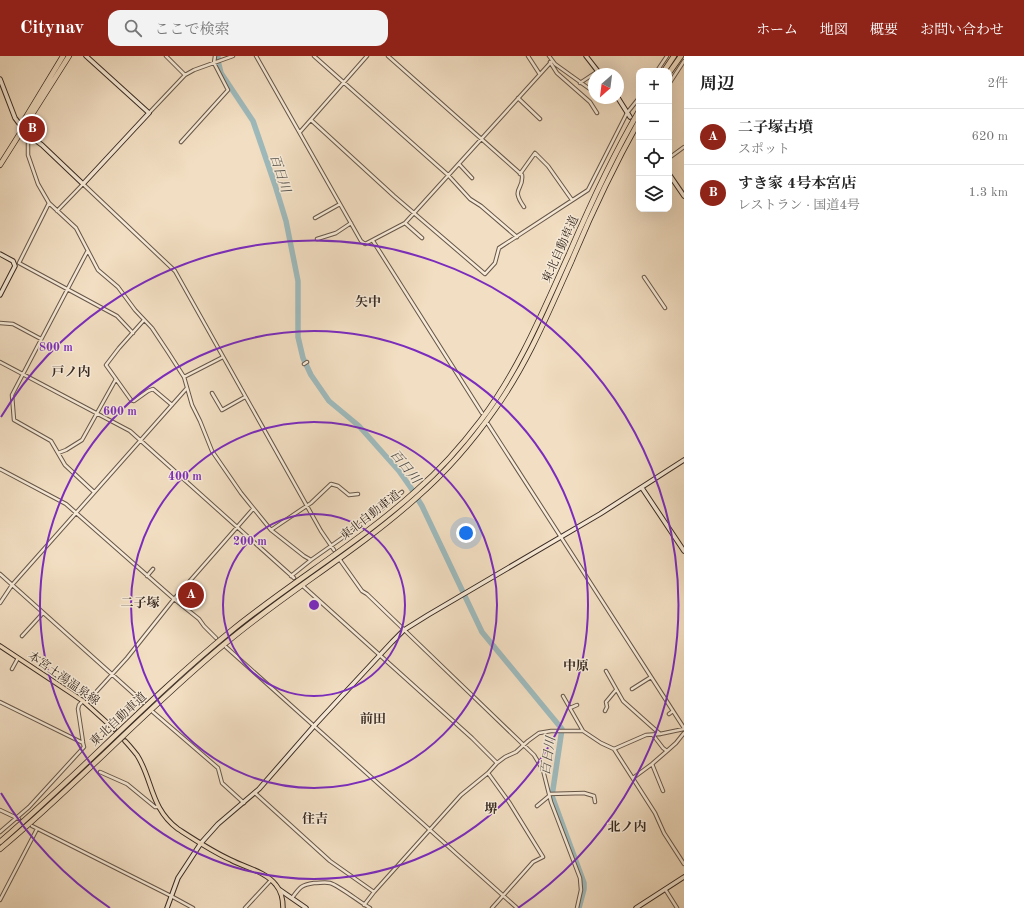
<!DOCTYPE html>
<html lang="ja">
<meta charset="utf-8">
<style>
body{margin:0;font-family:"Old Standard TT","Noto Serif JP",serif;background:#f2f2f2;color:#222}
.controls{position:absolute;right:12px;top:12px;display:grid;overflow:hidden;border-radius:8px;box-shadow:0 4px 16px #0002}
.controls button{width:36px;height:36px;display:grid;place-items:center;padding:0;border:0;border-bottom:1px solid #e0e0e0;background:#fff;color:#222;font:20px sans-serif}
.compass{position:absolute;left:588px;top:12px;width:36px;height:36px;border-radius:50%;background:#fff;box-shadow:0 4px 16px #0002;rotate:208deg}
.you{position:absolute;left:466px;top:477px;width:14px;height:14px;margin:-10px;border:3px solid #fff;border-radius:50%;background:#1a73e8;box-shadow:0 0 0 6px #1a73e833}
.badge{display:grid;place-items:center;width:26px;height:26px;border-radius:50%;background:#8f2418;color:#fff;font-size:13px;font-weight:700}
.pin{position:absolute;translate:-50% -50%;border:2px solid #fff;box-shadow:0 1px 4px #0006}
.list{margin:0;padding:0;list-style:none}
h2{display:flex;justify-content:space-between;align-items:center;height:52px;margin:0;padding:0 16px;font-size:17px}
h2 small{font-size:13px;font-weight:400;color:#767676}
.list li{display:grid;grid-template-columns:26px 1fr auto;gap:12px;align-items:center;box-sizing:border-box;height:56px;padding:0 16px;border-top:1px solid #e0e0e0}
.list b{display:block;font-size:15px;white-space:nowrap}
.list p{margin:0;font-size:13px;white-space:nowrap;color:#767676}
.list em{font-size:13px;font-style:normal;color:#767676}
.icon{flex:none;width:22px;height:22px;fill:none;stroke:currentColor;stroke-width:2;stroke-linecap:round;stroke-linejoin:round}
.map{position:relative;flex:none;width:684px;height:852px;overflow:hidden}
header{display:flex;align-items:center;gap:24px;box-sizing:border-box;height:56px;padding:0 20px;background:#8f2418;color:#fff}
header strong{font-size:19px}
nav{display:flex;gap:22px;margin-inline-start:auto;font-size:14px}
.search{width:280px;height:36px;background:#f2f2f2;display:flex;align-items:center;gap:10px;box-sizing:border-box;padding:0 14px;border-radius:12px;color:#767676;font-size:15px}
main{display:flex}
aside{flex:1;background:#fff}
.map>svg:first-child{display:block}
</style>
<header>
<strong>Citynav</strong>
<div class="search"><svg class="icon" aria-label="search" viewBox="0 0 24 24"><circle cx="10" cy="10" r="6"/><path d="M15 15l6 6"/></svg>ここで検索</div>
<nav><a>ホーム</a><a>地図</a><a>概要</a><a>お問い合わせ</a></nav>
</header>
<main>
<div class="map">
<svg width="684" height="852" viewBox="0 0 684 852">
<rect width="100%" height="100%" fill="#f2dec2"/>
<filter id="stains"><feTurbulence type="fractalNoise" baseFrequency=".005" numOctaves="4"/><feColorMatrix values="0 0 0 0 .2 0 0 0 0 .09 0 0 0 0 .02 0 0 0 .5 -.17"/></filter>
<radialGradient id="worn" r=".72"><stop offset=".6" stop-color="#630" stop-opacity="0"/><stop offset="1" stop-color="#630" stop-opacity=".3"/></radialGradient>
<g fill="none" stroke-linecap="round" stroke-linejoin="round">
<path stroke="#9ebabc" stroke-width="5.5" d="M 218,0 L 218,5 L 221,17 L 253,65 L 275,129 L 286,165 L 298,225 L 298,281 L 303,302 L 311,319 L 329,345 L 359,370 L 399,415 L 411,432 L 422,450 L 482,576 L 562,673 L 552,740 L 584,827 L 584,833 L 579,852"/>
<path stroke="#cdbaa2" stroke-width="3.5" stroke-dasharray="3.5 2" stroke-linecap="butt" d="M 114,673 L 125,685"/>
<g stroke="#66574a" stroke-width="4.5">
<path id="street" d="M 166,0 L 185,19
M 256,0 L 361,185 L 365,188 L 405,167 L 552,5
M 314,0 L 448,119 L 470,143 L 481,150 L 517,181
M 388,0 L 522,119 C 524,135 510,131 524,151
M 528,0 L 539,17
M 549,0 L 555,8 L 594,36
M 550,6 L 557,17 L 590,46 L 597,57
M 657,15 L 667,0
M 580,27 L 598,15
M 669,28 L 684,5
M 518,42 L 540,63
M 612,42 L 619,43
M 149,57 L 185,19 L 194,14 L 233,0
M 311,64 L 394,140 L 485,218 L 495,207 L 499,192 L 588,134 L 627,57 L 639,42
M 300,76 L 367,0
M 31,81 L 28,87 L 28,99 L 38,128 L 49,147 L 76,172 L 98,214 L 118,231 L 135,254 L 152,272 L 168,296 L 184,321 L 192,349 L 200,365 L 212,395 L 241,437 L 271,474 L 304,500 L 311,504 L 372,461 L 402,436
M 181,86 L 228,34 L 214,7 L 215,0
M 669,102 L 684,91
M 459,108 L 472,122
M 669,112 L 669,113
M 520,118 L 535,97 L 548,110 L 572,144
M 49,147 L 19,207 L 117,260 L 133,277
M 57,155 L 83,128 L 175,215 L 321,475 L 334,494
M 315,162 L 340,148
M 405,167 L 422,182
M 317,183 L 336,177 L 351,167
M 373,185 L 482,357
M 87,196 L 12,339 L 14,364 L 51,385 L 65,409 L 94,436
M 644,221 L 665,252
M 144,264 L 119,292 L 106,309 L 131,344 L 134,345 L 148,335 L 153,333 L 172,349
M 0,267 L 13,268 L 41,283
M 0,306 L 130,375 L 294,522
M 304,308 L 307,306
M 184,321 L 223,301
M 212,337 L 222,354 L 245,341
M 488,368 L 684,672
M 58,397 L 66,394 L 82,384 L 116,323
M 0,413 L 66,448 L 174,543 L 199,563 L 204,570 L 216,582
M 271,474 L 311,447 L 331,428 L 338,430 L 349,439 L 358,438
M 340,504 L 362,535 L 367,538 L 534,699 L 543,714 L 551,746 L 580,822 L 581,834 L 577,852
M 0,518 L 144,647
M 147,520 L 153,513
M 291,520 L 311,504
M 304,531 L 472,682 L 497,707
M 0,547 L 12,529 L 187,332
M 22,580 L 43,557
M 226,591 L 517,852
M 12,613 L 18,602
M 606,615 L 623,645 L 660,678
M 632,633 L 651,621
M 563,640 L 583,675 L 601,687 L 614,693 L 655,757 L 664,777 L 684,808
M 0,646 L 83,687 L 84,691 L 29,751 L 0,776
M 86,647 L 127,602 L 174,543 L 253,453
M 570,652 L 577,649
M 605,655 L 607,651 L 606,646 L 616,634
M 153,656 L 218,712 L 222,727 L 244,747
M 669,658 L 673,655
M 653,679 L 663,692 L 667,695 L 676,687 L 684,677
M 83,686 L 78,653 L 79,649 L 83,645
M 614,693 L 646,679 L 660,678 L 684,673
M 652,708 L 663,735
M 100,716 L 127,728 L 155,751 L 159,751
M 488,717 L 509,746 L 543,801 L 533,806 L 492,852
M 633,722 L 652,708 L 667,695
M 255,737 L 330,805 L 374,836
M 549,738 L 584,737 L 594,740 L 595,746
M 537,750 L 549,740
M 0,754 L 19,763
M 32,770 L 171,840 L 193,852
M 665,833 L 677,852
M 292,842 C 300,831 301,829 314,827 C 320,827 325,826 330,827 C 340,830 359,846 370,852
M 0,844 L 37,773
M 364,849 L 374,836 L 461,739 L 488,717 L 497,707 L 505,701 L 516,696 L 528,685 L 539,677 L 551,675 L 583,675
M 245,852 L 271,824"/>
</g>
<g stroke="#382a22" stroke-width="5.5">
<path id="secondary" d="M 586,0 L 600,18
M 0,23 L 15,62 L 21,70 L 31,81 L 42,89 L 83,128 L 149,57 L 86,0
M 618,42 L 630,61
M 669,118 L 684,140
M 0,198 L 13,205 L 15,210 L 0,239
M 642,432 L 684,495
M 280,834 L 306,852
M 167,852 L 178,822 L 201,787 L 218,768 L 259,733 L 314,670 L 392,586 L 404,574 L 428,559 L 600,458 L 684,404
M 636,852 L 684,821"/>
</g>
<g stroke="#382a22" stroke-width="5.5">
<path id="primary" d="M 0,590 L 83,645 L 114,673
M 125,685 C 129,689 133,694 137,699 C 153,724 150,752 178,773 C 195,784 213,796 231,804 C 246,812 265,815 276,829 C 282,836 283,844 283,852"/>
</g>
<g stroke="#382a22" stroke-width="6">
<path id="highway" d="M 664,15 L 674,0
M 669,17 L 681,0
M 23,66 L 63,0
M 0,109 L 69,0
M 0,786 C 79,718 150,641 231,575 C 291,526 360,486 417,434 C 441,413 462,389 481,364 C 519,314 543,255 569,198 C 590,149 612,101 639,55
M 0,793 C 79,727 148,651 227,586 C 288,535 357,495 416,442 C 446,416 472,386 495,353 C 528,307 549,255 572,204 C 592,156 614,110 639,65"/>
</g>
<use href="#street" stroke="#f7ead7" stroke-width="2.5"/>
<use href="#secondary" stroke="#f7ead7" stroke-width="3.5"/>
<use href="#primary" stroke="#f2dec2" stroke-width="3.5"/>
<use href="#highway" stroke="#f2dec2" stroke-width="4.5"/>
</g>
<g fill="none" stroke="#7b2cbf" stroke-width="2">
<circle cx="314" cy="549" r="91"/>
<circle cx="314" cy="549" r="183"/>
<circle cx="314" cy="549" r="274"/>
<path d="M110 852A365 365 0 0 1 1 737M1 361A365 365 0 1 1 518 852"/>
</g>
<g text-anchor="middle" stroke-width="3" stroke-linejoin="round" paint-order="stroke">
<g font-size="12" fill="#382a22" stroke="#f7ead7">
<text transform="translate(560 193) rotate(-66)" y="4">東北自動車道</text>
<text transform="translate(370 459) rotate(-38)" y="4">東北自動車道</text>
<text transform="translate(64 622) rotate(35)" y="4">本宮土湯温泉線</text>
<text transform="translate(118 663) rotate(-43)" y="4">東北自動車道</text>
</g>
<g font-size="13" font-style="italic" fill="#524e48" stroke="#f7ead7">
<text transform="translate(281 117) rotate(72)" y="5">百日川</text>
<text transform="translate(406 410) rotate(51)" y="5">百日川</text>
<text transform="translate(547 700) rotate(-81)" y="5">百日川</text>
</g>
<g font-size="13" font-weight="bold" fill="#382a22" stroke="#f7ead7">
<text x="368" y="250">矢中</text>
<text x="71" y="320">戸ノ内</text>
<text x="140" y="551">二子塚</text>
<text x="576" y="614">中原</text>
<text x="373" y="667">前田</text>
<text x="491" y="757">堺</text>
<text x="315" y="767">住吉</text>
<text x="627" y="775">北ノ内</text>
</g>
</g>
<circle cx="314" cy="549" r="6" fill="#7b2cbf" stroke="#f7ead7" stroke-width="2"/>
<g font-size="12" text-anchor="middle" font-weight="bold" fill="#7b2cbf" stroke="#f7ead7" stroke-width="3" stroke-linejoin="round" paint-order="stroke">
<text x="56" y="295">800 m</text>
<text x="120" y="359">600 m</text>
<text x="185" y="424">400 m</text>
<text x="250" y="489">200 m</text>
</g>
<rect width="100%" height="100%" filter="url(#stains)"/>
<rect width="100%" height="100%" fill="url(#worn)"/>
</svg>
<div class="controls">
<button>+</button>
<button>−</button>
<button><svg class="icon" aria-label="locate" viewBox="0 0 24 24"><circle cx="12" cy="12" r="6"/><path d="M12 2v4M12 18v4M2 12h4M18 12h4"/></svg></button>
<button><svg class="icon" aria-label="layers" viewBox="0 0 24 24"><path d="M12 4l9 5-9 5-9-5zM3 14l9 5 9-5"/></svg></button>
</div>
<svg class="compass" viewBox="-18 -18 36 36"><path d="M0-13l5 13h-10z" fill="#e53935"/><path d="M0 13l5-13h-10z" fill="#767676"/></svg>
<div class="you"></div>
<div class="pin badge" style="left:191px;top:539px">A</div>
<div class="pin badge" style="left:32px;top:73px">B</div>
</div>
<aside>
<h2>周辺<small>2件</small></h2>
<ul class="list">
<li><span class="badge">A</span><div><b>二子塚古墳</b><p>スポット</p></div><em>620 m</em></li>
<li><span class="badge">B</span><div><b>すき家 4号本宮店</b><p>レストラン · 国道4号</p></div><em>1.3 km</em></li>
</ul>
</aside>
</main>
